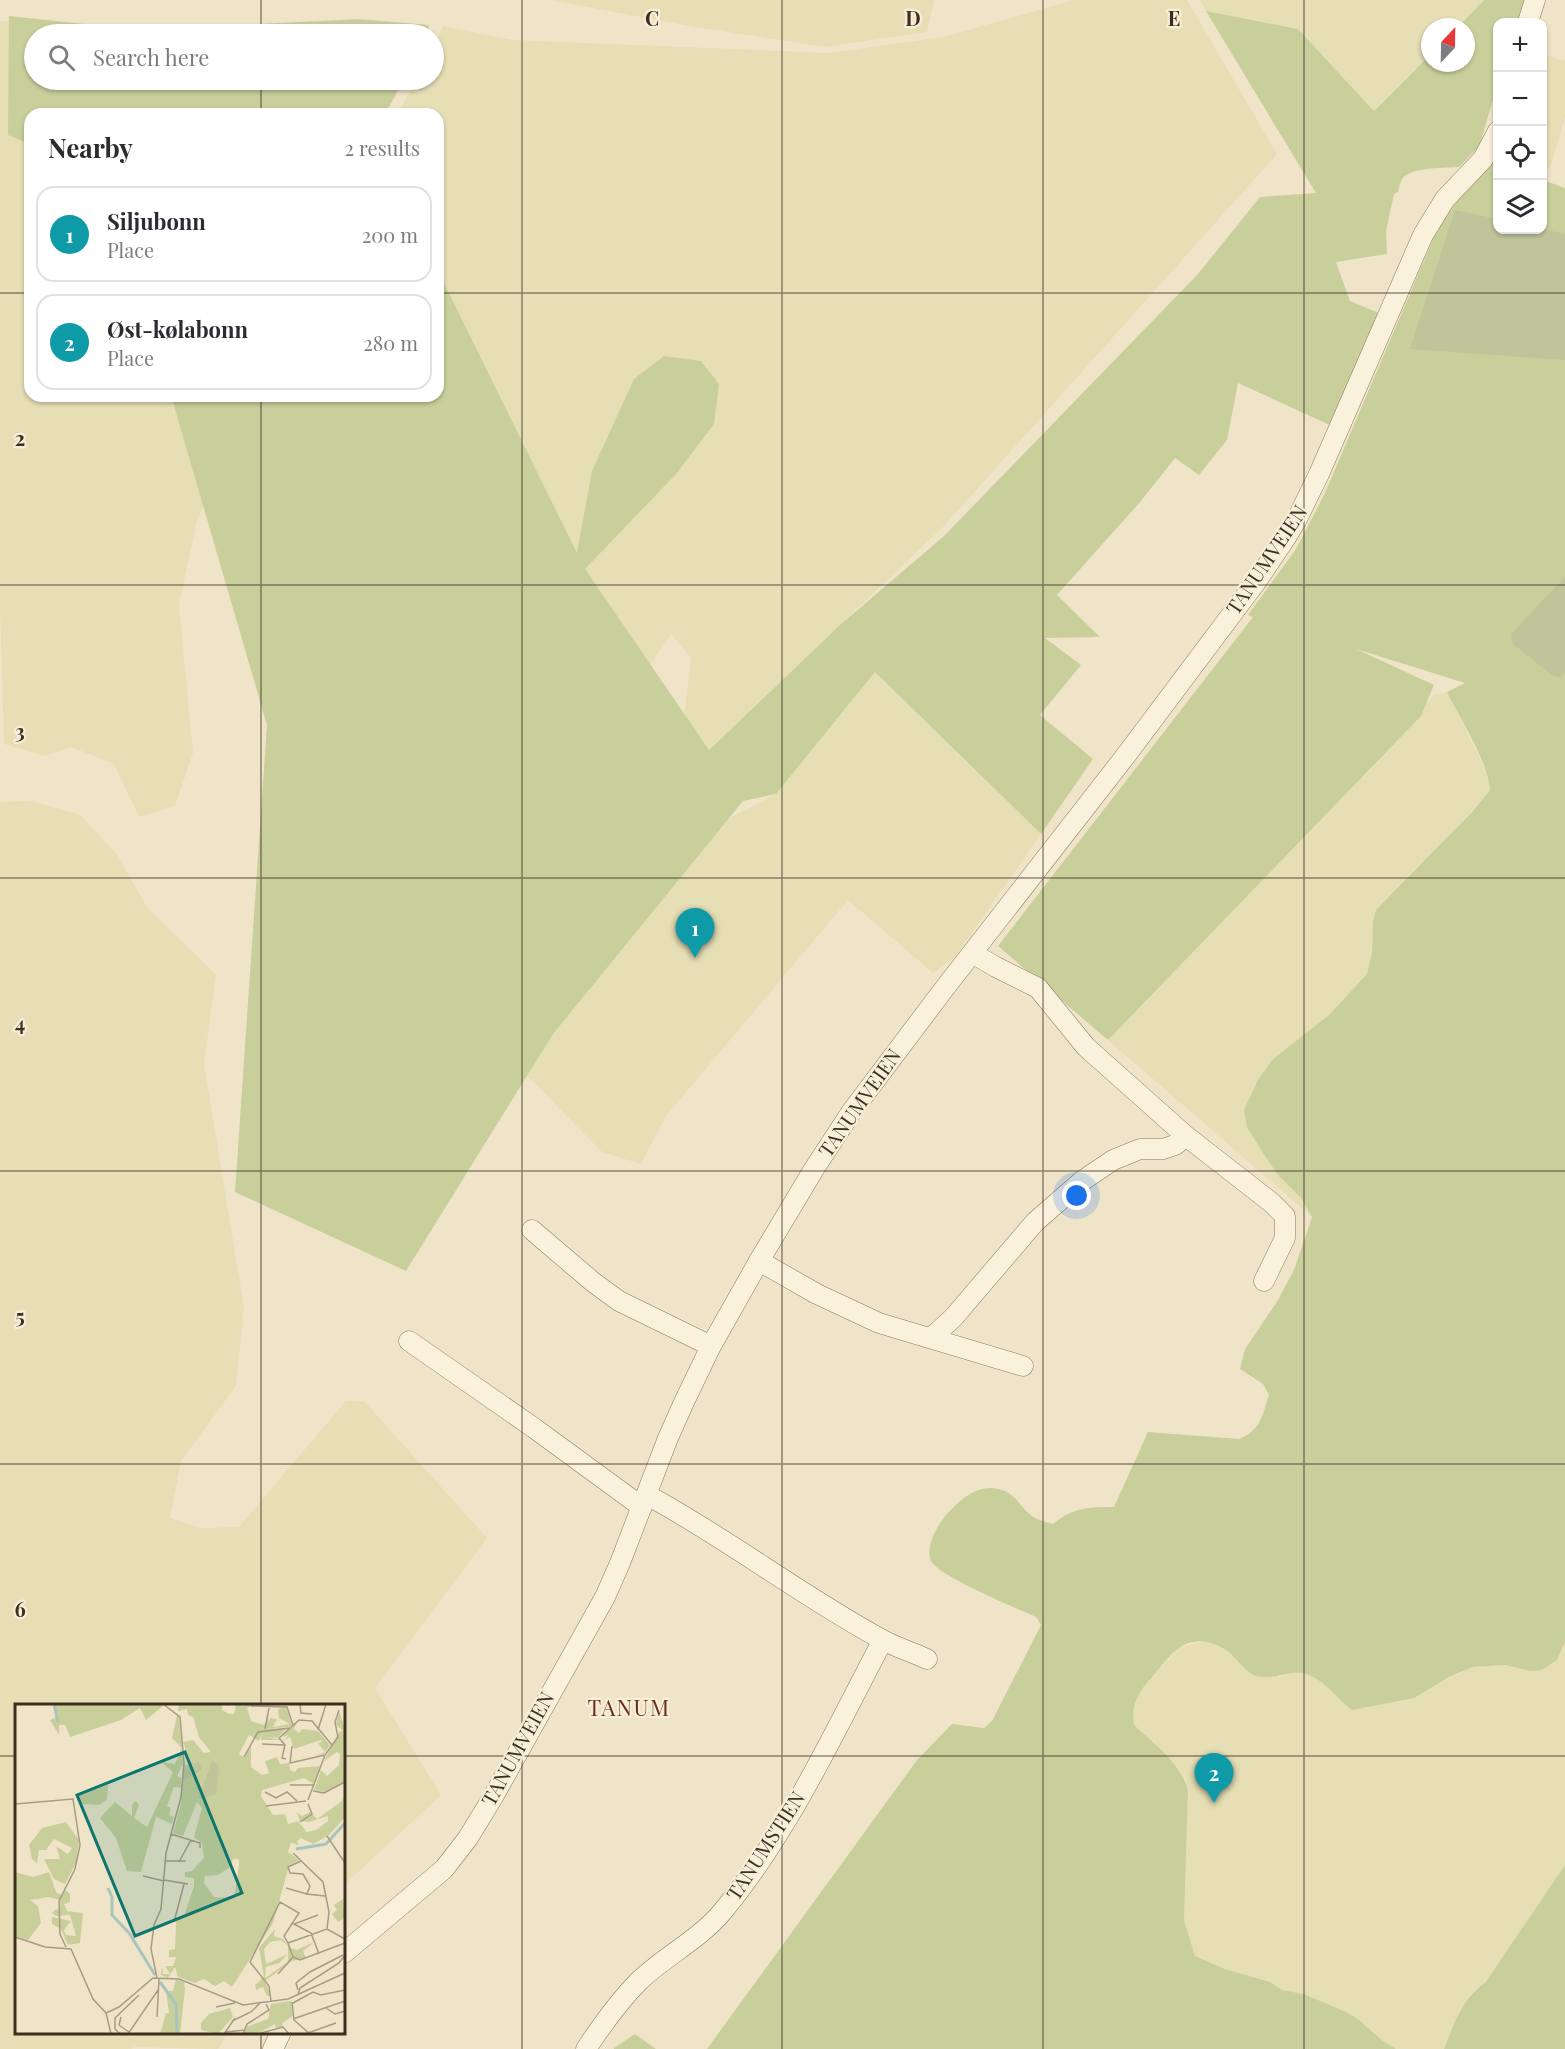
<!DOCTYPE html>
<meta charset="utf-8">
<style>
body{margin:0;font-family:"Playfair Display",serif;background:#f2f2f3;color:#2b2b33}
.controls{position:absolute;right:18px;top:18px;display:grid;overflow:hidden;border-radius:12px;box-shadow:0 2px 4px #0004}
.controls button{width:54px;height:54px;display:grid;place-items:center;padding:0;border:0;border-bottom:2px solid #e1e1e2;background:#fff;color:#2b2b33;font:30px sans-serif}
.compass{position:absolute;left:1421px;top:18px;width:54px;height:54px;border-radius:50%;background:#fff;box-shadow:0 2px 4px #0004;rotate:22deg}
.you{position:absolute;left:1077px;top:1196px;width:21px;height:21px;margin:-15px;border:4px solid #fff;border-radius:50%;background:#1a73e8;box-shadow:0 0 0 9px #1a73e833}
.badge{display:grid;place-items:center;width:39px;height:39px;border-radius:50%;background:#b45309;color:#fff;font-size:20px;font-weight:700}
.pin{position:absolute;translate:-50% -50px;filter:drop-shadow(0 2px 3px #0008)}
.pin::after{content:'';position:absolute;top:32px;width:21px;height:18px;background:inherit;clip-path:polygon(0 0,100% 0,50% 100%)}
.list{margin:0;padding:0;list-style:none}
h2{display:flex;justify-content:space-between;align-items:center;height:78px;margin:0;padding:0 24px;font-size:26px}
h2 small{font-size:20px;font-weight:400;color:#7c7c81}
.list li{display:grid;grid-template-columns:39px 1fr auto;gap:18px;align-items:center;box-sizing:border-box;height:96px;margin:0 12px 12px;padding:0 12px;border:2px solid #e1e1e2;border-radius:18px}
.list b{display:block;font-size:22px;white-space:nowrap}
.list p{margin:0;font-size:20px;white-space:nowrap;color:#7c7c81}
.list em{font-size:20px;font-style:normal;color:#7c7c81}
.icon{flex:none;width:33px;height:33px;fill:none;stroke:currentColor;stroke-width:2;stroke-linecap:round;stroke-linejoin:round}
.map{position:relative;flex:none;width:1565px;height:2049px;overflow:hidden}
.search{position:absolute;background:#fff;box-shadow:0 2px 4px #0004;left:24px;top:24px;width:420px;height:66px;display:flex;align-items:center;gap:15px;box-sizing:border-box;padding:0 21px;border-radius:33px;color:#7c7c81;font-size:22px}
.panel{position:absolute;background:#fff;box-shadow:0 2px 4px #0004;left:24px;top:108px;width:420px;height:294px;border-radius:18px}
.map>svg:first-child{display:block}
</style>
<div class="map">
<svg width="1565" height="2049" viewBox="0 0 1565 2049">
<rect width="100%" height="100%" fill="#f0e4c8"/>
<path fill="#e6deb5" d="M 550,0 L 934,0 L 927,32 L 825,47 L 695,27 Z
M 1074,0 L 1187,0 L 1277,154 L 944,526 L 696,762 L 682,732 L 691,658 L 671,634 L 603,733 L 438,316 L 438,114 L 398,114 L 416,80 L 434,80 L 434,45 L 443,26 L 513,40 L 829,53 L 943,37 Z
M 1200,0 L 1484,0 L 1458,27 L 1430,27 L 1430,55 L 1374,111 L 1298,29 L 1206,11 Z
M 0,21 L 41,21 L 34,34 L 34,80 L 30,114 L 30,396 L 344,396 L 220,470 L 197,520 L 179,605 L 193,753 L 175,806 L 139,817 L 114,764 L 71,747 L 45,756 L 4,744 L 0,603 Z
M 1543,54 L 1565,61 L 1565,117 L 1550,168 L 1543,168 Z
M 875,672 L 1041,834 L 955,957 L 933,973 L 848,900 L 666,1116 L 641,1164 L 602,1152 L 511,1059 L 718,824 L 776,794 Z
M 1447,692 L 1480,758 L 1489,782 L 1490,790 L 1373,922 L 1372,953 L 1368,974 L 1329,1015 L 1273,1059 L 1247,1127 L 1278,1175 L 1301,1198 L 1312,1217 L 1108,1040 L 1434,695 Z
M 32,801 L 80,815 L 116,853 L 147,907 L 216,975 L 204,1064 L 244,1307 L 236,1386 L 181,1461 L 170,1518 L 201,1528 L 239,1527 L 346,1401 L 364,1401 L 487,1538 L 375,1688 L 441,1795 L 344,1885 L 344,1706 L 16,1706 L 16,2032 L 228,2033 L 218,2049 L 134,2047 L 131,2049 L 0,2049 L 0,802 Z
M 1203,1641 L 1212,1642 L 1234,1657 L 1279,1677 L 1293,1673 L 1312,1676 L 1323,1682 L 1352,1710 L 1434,1685 L 1473,1667 L 1505,1665 L 1530,1671 L 1557,1660 L 1565,1642 L 1565,1865 L 1485,1983 L 1474,1990 L 1460,2010 L 1444,2049 L 1396,2049 L 1383,2041 L 1358,2019 L 1344,2011 L 1304,1994 L 1282,1990 L 1270,1982 L 1225,1969 L 1195,1956 L 1184,1920 L 1188,1790 L 1185,1777 L 1177,1767 L 1134,1725 L 1132,1717 L 1138,1695 L 1144,1685 L 1179,1648 Z"/>
<path fill="#c9cf9b" d="M 1484,0 L 1525,0 L 1517,22 L 1498,22 L 1497,86 L 1479,147 L 1459,167 C 1446,168 1411,167 1403,178 C 1400,182 1399,188 1398,192 L 1394,194 L 1386,231 L 1387,254 L 1336,262 L 1350,301 L 1379,313 L 1332,426 L 1238,383 L 1227,440 L 1199,475 L 1175,458 L 1141,501 L 1057,595 L 1100,637 L 1045,638 L 1081,665 L 1040,715 L 1093,759 L 1041,834 L 875,672 L 776,794 L 743,801 L 553,1034 L 406,1271 L 235,1192 L 267,725 L 172,399 L 175,396 L 438,396 L 439,273 L 577,553 L 592,471 L 634,379 L 664,356 L 701,361 L 719,384 L 714,424 L 676,474 L 585,569 L 709,750 L 840,625 L 944,536 L 1198,274 L 1260,197 L 1316,193 L 1206,11 L 1298,29 L 1374,111 L 1430,55 L 1430,63 L 1466,63 L 1466,27 L 1458,27 Z
M 9,16 L 141,30 L 358,19 L 429,25 L 427,34 L 34,34 L 34,80 L 404,80 L 385,114 L 30,114 L 30,144 L 8,135 Z
M 1488,161 L 1497,164 L 1498,230 L 1542,230 L 1543,180 L 1565,188 L 1565,1642 L 1557,1660 L 1542,1670 L 1530,1671 L 1505,1665 L 1473,1667 L 1449,1677 L 1414,1698 L 1352,1710 C 1333,1696 1319,1670 1292,1673 C 1280,1675 1268,1679 1256,1676 C 1247,1673 1241,1664 1235,1658 C 1220,1643 1197,1634 1178,1649 C 1168,1656 1161,1667 1153,1676 C 1140,1689 1130,1706 1134,1725 C 1154,1744 1181,1763 1188,1790 L 1184,1920 L 1195,1956 L 1225,1969 L 1270,1982 L 1282,1990 L 1304,1994 L 1344,2011 L 1358,2019 L 1383,2041 L 1396,2049 L 707,2049 L 917,1760 L 952,1724 L 984,1728 L 992,1721 L 1041,1625 L 1036,1617 C 1018,1609 938,1576 931,1561 C 925,1547 937,1526 946,1515 C 958,1502 973,1487 992,1488 C 1016,1490 1017,1505 1032,1516 C 1037,1520 1047,1522 1053,1524 C 1074,1507 1088,1507 1114,1507 L 1148,1432 L 1239,1439 C 1261,1430 1262,1416 1269,1395 L 1263,1384 L 1240,1369 L 1245,1349 L 1278,1300 L 1294,1270 L 1312,1217 L 1301,1198 L 1278,1175 L 1263,1153 L 1247,1127 L 1244,1110 L 1258,1080 L 1273,1059 L 1329,1015 L 1367,974 L 1372,953 L 1373,922 L 1376,910 L 1472,812 L 1490,790 C 1488,761 1460,719 1447,692 L 1465,683 L 1356,649 L 1434,685 L 1421,716 L 1108,1040 L 998,946 L 1253,617 L 1248,615 L 1296,549 L 1325,493 L 1440,223 Z
M 1565,1865 L 1565,2049 L 1444,2049 C 1454,2024 1462,1998 1485,1983 Z
M 635,2034 L 656,2049 L 614,2049 L 614,2048 Z"/>
<path fill="#bfc49a" d="M 1455,210 L 1497,219 L 1498,230 L 1543,229 L 1565,234 L 1565,360 L 1410,349 Z
M 1565,577 L 1565,672 L 1561,677 L 1553,676 L 1513,644 L 1511,634 Z"/>
<g fill="none" stroke-linecap="round" stroke-linejoin="round">
<g stroke="#8d765c" stroke-width="21">
<path id="minor" d="M 1528,22 L 1535,0
M 972,953 L 996,967 L 1038,988 L 1086,1047 L 1186,1136 L 1272,1203 L 1285,1216 L 1285,1238 L 1264,1281
M 532,1230 L 593,1282 L 619,1301 L 711,1346
M 759,1261 L 817,1294 L 879,1323 L 1023,1366
M 931,1338 L 953,1318 L 1035,1222 L 1082,1181 L 1113,1160 L 1140,1149 L 1163,1149 L 1175,1145 L 1186,1136
M 409,1341 L 534,1428 L 642,1507
M 647,1495 C 727,1538 800,1595 881,1639 C 895,1647 912,1652 927,1659
M 344,1953 L 444,1869 L 468,1838 L 493,1797 L 605,1597 L 620,1563 L 668,1438 L 685,1400 L 711,1346 L 759,1261 L 814,1169 L 852,1111 L 944,989 L 1127,754 L 1256,582 L 1285,539 L 1297,519 L 1319,474 L 1423,235 L 1445,199 L 1483,159 L 1498,131
M 273,2049 L 281,2032
M 586,2049 C 602,2025 619,2001 639,1981 C 665,1956 700,1939 723,1911 C 790,1830 834,1732 883,1640"/>
</g>
<use href="#minor" stroke="#faf1dc" stroke-width="20"/>
</g>
<path fill="none" stroke="#3d2e20" stroke-width="1.5" stroke-opacity="0.55" d="M 261,0 L 261,34M 522,0 L 522,2049M 782,0 L 782,2049M 1043,0 L 1043,2049M 1304,0 L 1304,2049M 261,80 L 261,114M 0,293 L 30,293M 438,293 L 1565,293M 261,396 L 261,1706M 0,585 L 1565,585M 0,878 L 1565,878M 0,1171 L 1565,1171M 0,1464 L 1565,1464M 0,1756 L 16,1756M 344,1756 L 1565,1756M 261,2032 L 261,2049"/>
<g text-anchor="middle" stroke-width="4.5" stroke-linejoin="round" paint-order="stroke">
<g font-size="20" fill="#3d2e20" stroke="#f7eed8">
<text transform="translate(1267 560) rotate(-56)" y="7">TANUMVEIEN</text>
<text transform="translate(860 1103) rotate(-55)" y="7">TANUMVEIEN</text>
<text transform="translate(518 1749) rotate(-61)" y="7">TANUMVEIEN</text>
<text transform="translate(766 1846) rotate(-57)" y="7">TANUMSTIEN</text>
</g>
<g font-size="22" letter-spacing="1.5" fill="#6b2e1e" stroke="#f7eed8">
<text x="629" y="1716">TANUM</text>
</g>
</g>
<g transform="translate(15 1704)">
<rect width="330" height="330" fill="#f0e4c8"/>
<path d="M 38,0 L 144,0 L 148,2 L 131,16 L 125,4 L 106,16 L 55,33 L 50,21 L 44,21 L 44,31 L 35,16 L 43,12 ZM 164,0 L 207,0 L 207,6 L 214,10 L 219,10 L 221,0 L 241,0 L 232,4 L 236,17 L 249,21 L 253,14 L 254,18 L 255,14 L 262,15 L 258,23 L 275,20 L 264,14 L 263,5 L 271,3 L 277,21 L 275,23 L 244,25 L 272,24 L 262,34 L 250,33 L 266,36 L 246,36 L 247,29 L 244,37 L 234,31 L 224,50 L 229,53 L 236,42 L 236,63 L 247,71 L 254,69 L 250,57 L 262,53 L 265,60 L 274,59 L 275,66 L 280,68 L 283,64 L 305,62 L 299,80 L 289,74 L 247,86 L 246,92 L 258,111 L 270,110 L 273,120 L 283,117 L 292,128 L 301,126 L 313,117 L 313,112 L 294,118 L 285,117 L 282,108 L 287,112 L 295,108 L 302,115 L 327,97 L 330,90 L 330,113 L 313,132 L 298,140 L 286,134 L 282,137 L 284,141 L 276,139 L 273,148 L 284,156 L 274,162 L 258,219 L 217,283 L 209,277 L 200,282 L 189,275 L 180,279 L 163,273 L 160,263 L 153,274 L 146,271 L 147,262 L 148,270 L 155,270 L 150,262 L 158,262 L 161,253 L 154,253 L 154,246 L 160,245 L 161,218 L 163,214 L 168,215 L 179,182 L 179,174 L 170,173 L 170,168 L 177,167 L 189,154 L 187,139 L 179,133 L 187,104 L 182,98 L 168,132 L 158,129 L 166,99 L 169,61 L 176,60 L 168,38 L 178,36 L 189,49 L 196,48 L 184,33 L 178,13 L 173,11 L 172,5 L 163,7 ZM 218,155 L 224,155 L 224,161 L 219,194 L 199,193 L 189,179 L 190,172 L 203,171 L 215,163 ZM 324,7 L 330,24 L 330,77 L 311,88 L 299,86 L 306,66 L 312,72 L 324,61 L 325,50 L 322,48 L 309,57 L 324,28 L 328,27 L 321,20 ZM 162,11 L 164,12 L 167,44 L 168,60 L 162,72 L 166,74 L 166,84 L 159,83 L 152,102 L 156,104 L 154,111 L 159,113 L 157,120 L 141,113 L 126,168 L 112,167 L 101,134 L 85,114 L 100,98 L 117,112 L 117,100 L 121,97 L 124,101 L 119,114 L 132,123 L 158,68 L 146,58 L 160,60 L 167,44 L 157,34 ZM 283,17 L 279,25 L 284,29 L 287,25 L 303,27 L 315,41 L 309,50 L 299,52 L 310,48 L 303,39 L 307,38 L 306,36 L 279,45 L 275,33 L 268,37 L 274,31 L 266,33 ZM 93,81 L 92,96 L 84,101 L 67,100 L 64,92 ZM 51,118 L 64,136 L 61,159 L 50,180 L 39,175 L 29,155 L 45,155 L 41,142 L 53,150 L 57,144 L 39,135 L 31,146 L 24,146 L 22,159 L 17,155 L 14,141 L 27,124 ZM 0,168 L 18,173 L 34,168 L 41,188 L 45,191 L 51,186 L 55,190 L 55,198 L 49,200 L 52,207 L 68,209 L 65,239 L 53,241 L 46,225 L 37,220 L 37,213 L 56,217 L 49,226 L 51,231 L 61,232 L 55,211 L 41,212 L 37,209 L 41,205 L 45,207 L 45,196 L 34,193 L 15,196 L 23,202 L 26,219 L 13,236 L 0,232 ZM 328,195 L 330,214 L 323,218 L 317,210 L 322,206 L 319,201 ZM 260,225 L 259,232 L 268,235 L 275,244 L 282,246 L 299,238 L 288,247 L 291,254 L 277,257 L 250,277 L 256,292 L 252,292 L 248,283 L 241,286 L 240,281 L 249,273 L 244,244 ZM 266,236 L 273,242 L 273,258 L 250,274 L 251,263 L 264,259 L 273,250 L 251,260 L 249,245 L 255,238 ZM 161,275 L 169,278 L 170,285 L 165,330 L 145,330 L 151,309 L 154,309 L 151,287 L 158,287 ZM 276,297 L 278,312 L 267,319 L 268,323 L 261,324 L 260,320 L 242,330 L 229,330 L 231,323 L 253,315 L 256,300 ZM 215,304 L 218,313 L 203,330 L 186,326 L 186,319 L 194,310 Z" fill="#c9cf9b" fill-rule="evenodd"/>
<path d="M 184,57 L 187,66 L 169,76 L 169,65 ZM 197,57 L 204,62 L 201,90 L 188,95 L 184,93 Z" fill="#bfc49a"/>
<path fill="none" stroke="#a9c4bc" stroke-width="3" d="M 39,0 L 43,18M 281,145 L 311,140 L 330,119M 93,184 L 97,193 L 97,211 L 114,229 L 140,271M 145,278 L 161,300 L 162,330"/>
<path fill="none" stroke="#a89b85" stroke-width="1.5" d="M 277,0 L 285,0 L 286,9 L 297,10M 236,2 L 272,3 L 278,21M 250,25 L 254,4M 303,26 L 311,0M 247,40 L 269,41M 277,42 L 275,59 L 310,51M 229,53 L 243,28 L 275,24M 271,55 L 267,54 L 270,41 L 264,34 L 284,16 L 297,17 L 317,41M 275,81 L 299,81M 298,87 L 309,89 L 330,78M 250,88 L 261,94 L 272,88 L 282,97M 293,96 L 310,51 L 323,33 L 320,18 L 324,6M 0,100 L 58,95 L 65,141 L 60,165 L 44,197 L 45,230 L 51,243M 251,102 L 291,97M 285,118 L 297,110 L 293,100M 156,130 L 185,139 L 185,144M 312,132 L 330,159M 278,149 L 308,178 L 314,208 L 312,225M 150,157 L 171,157M 286,157 L 273,163 L 275,169 L 288,170 L 295,182 L 292,190 L 310,192M 164,158 L 176,136M 128,172 L 149,177M 149,176 L 173,180M 271,184 L 292,190M 303,211 L 279,220 L 296,229 L 304,250M 159,218 L 169,180M 0,233 L 30,243 L 56,245 L 78,295 L 91,309M 273,239 L 278,253 L 285,256 L 330,239M 263,270 L 278,253M 142,274 L 136,245 L 139,221 L 146,205 L 151,149 L 166,93 L 169,59 L 165,13 L 148,0M 283,286 L 281,279 L 295,268 L 328,251M 283,291 L 285,284 L 324,259 L 330,251M 256,297 L 254,282 L 235,258 L 265,198 L 284,209 L 269,232 L 273,239 L 312,225 L 330,235M 277,298 L 279,316 L 295,330M 278,299 L 298,288 L 306,291 L 330,286M 201,303 L 220,299M 311,304 L 320,310 L 330,307M 106,313 L 104,321 L 114,328M 142,313 L 144,275M 278,315 L 330,297M 217,317 L 236,308 L 246,298M 211,328 L 230,326M 246,329 L 268,323 L 274,330M 96,330 L 91,309 L 104,303 L 138,274 L 164,275 L 228,301 L 273,295 L 330,269M 105,330 L 100,325 L 100,314 L 124,291M 113,330 L 143,286M 209,330 L 220,314M 228,330 L 232,320 L 254,306 L 251,300M 290,330 L 321,319"/>
<path fill="#0f766e" fill-opacity="0.15" stroke="#0f766e" stroke-width="3" d="M 170,48 L 227,189 L 120,232 L 62,91 Z"/>
<rect width="330" height="330" fill="none" stroke="#3d2e20" stroke-width="3"/>
</g>
<g font-size="20" text-anchor="middle" font-weight="bold" fill="#3d2e20" stroke="#f7eed8" stroke-width="4.5" stroke-linejoin="round" paint-order="stroke">
<text x="652" y="26">C</text>
<text x="913" y="26">D</text>
<text x="1174" y="26">E</text>
<text x="20" y="446">2</text>
<text x="20" y="739">3</text>
<text x="20" y="1031">4</text>
<text x="20" y="1324">5</text>
<text x="20" y="1617">6</text>
</g>
</svg>
<div class="controls">
<button>+</button>
<button>−</button>
<button><svg class="icon" aria-label="locate" viewBox="0 0 24 24"><circle cx="12" cy="12" r="6"/><path d="M12 2v4M12 18v4M2 12h4M18 12h4"/></svg></button>
<button><svg class="icon" aria-label="layers" viewBox="0 0 24 24"><path d="M12 4l9 5-9 5-9-5zM3 14l9 5 9-5"/></svg></button>
</div>
<svg class="compass" viewBox="-18 -18 36 36"><path d="M0-13l5 13h-10z" fill="#e53935"/><path d="M0 13l5-13h-10z" fill="#7c7c81"/></svg>
<div class="you"></div>
<div class="pin badge" style="left:695px;top:958px;background:#0f9aa8">1</div>
<div class="pin badge" style="left:1214px;top:1803px;background:#0f9aa8">2</div>
<div class="search"><svg class="icon" aria-label="search" viewBox="0 0 24 24"><circle cx="10" cy="10" r="6"/><path d="M15 15l6 6"/></svg>Search here</div>
<section class="panel">
<h2>Nearby<small>2 results</small></h2>
<ul class="list">
<li><span class="badge" style="background:#0f9aa8">1</span><div><b>Siljubonn</b><p>Place</p></div><em>200 m</em></li>
<li><span class="badge" style="background:#0f9aa8">2</span><div><b>Øst-kølabonn</b><p>Place</p></div><em>280 m</em></li>
</ul>
</section>
</div>
